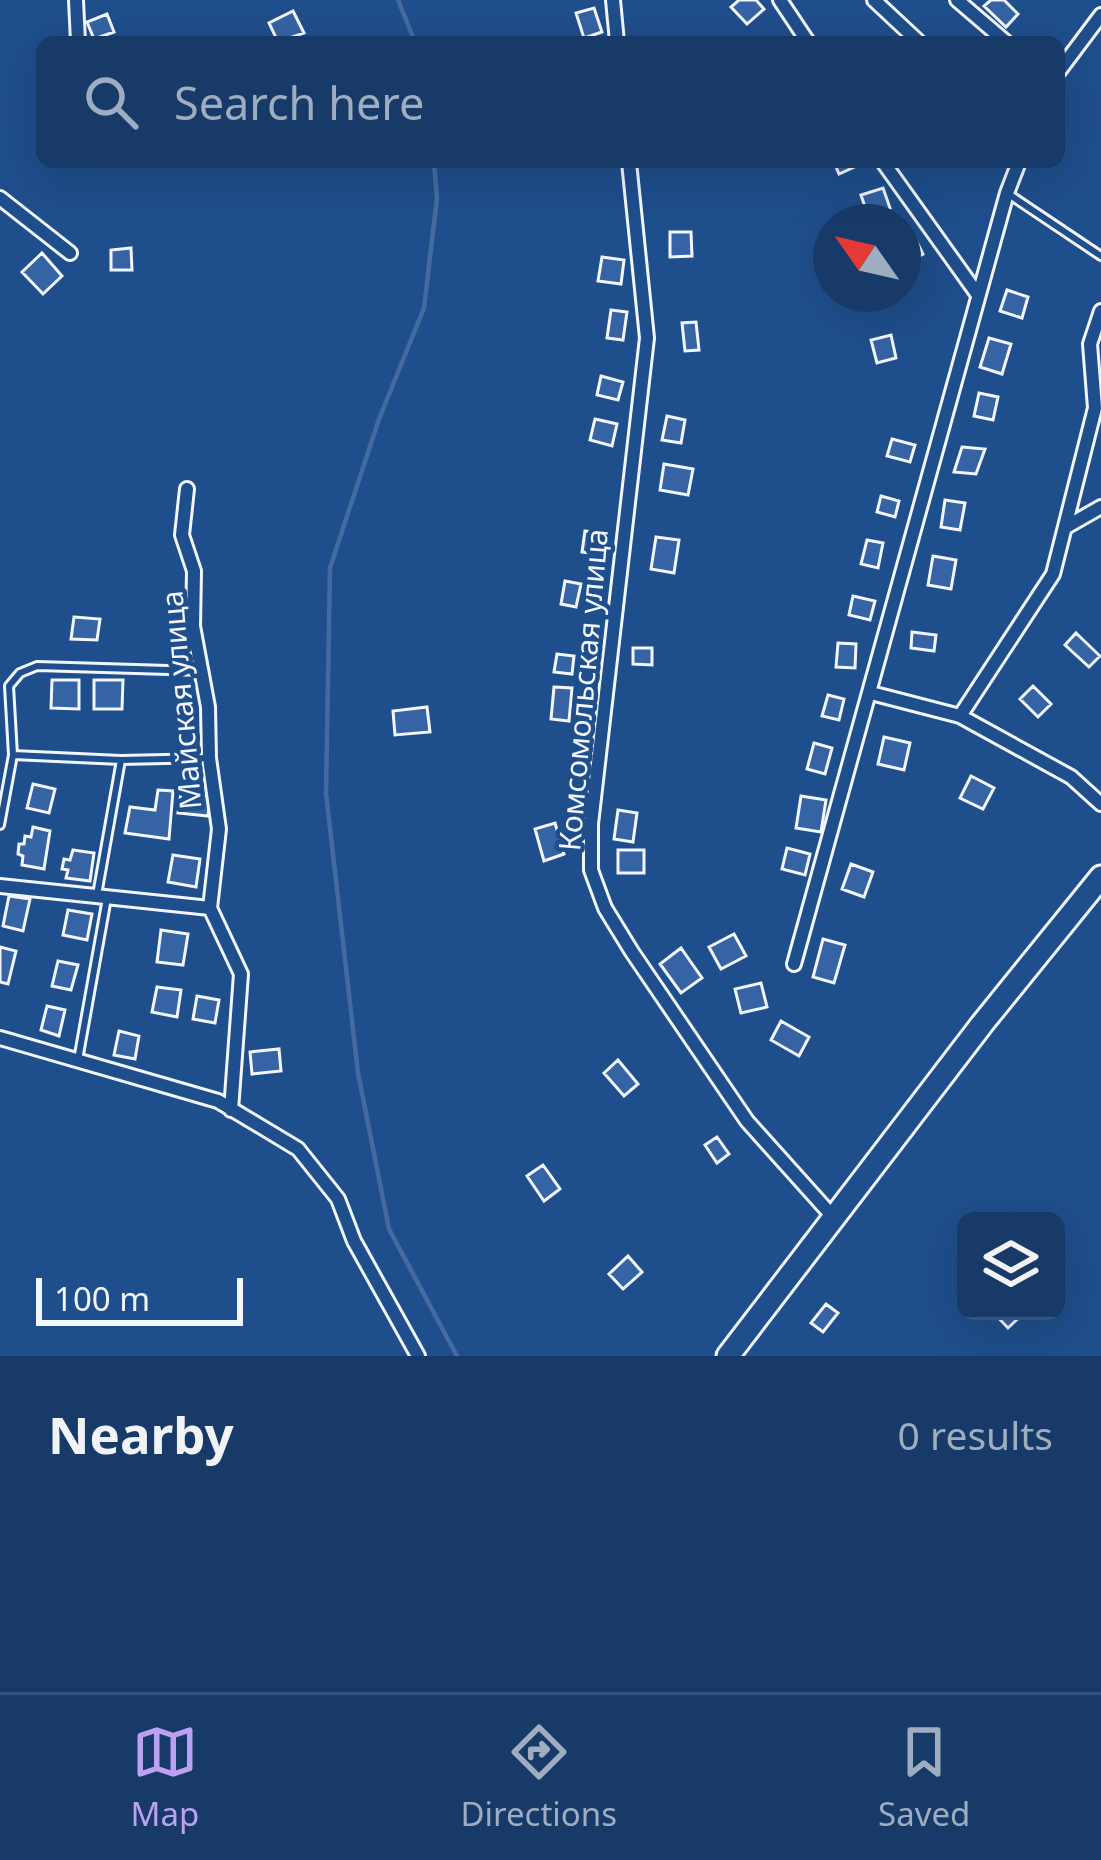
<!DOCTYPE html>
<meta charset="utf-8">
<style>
body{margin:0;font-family:"Noto Sans",sans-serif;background:#244571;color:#f1f3f6}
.controls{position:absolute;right:36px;bottom:36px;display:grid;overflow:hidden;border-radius:18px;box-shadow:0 12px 48px #0002}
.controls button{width:108px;height:108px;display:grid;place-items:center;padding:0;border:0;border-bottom:3px solid #36547d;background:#173a69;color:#f1f3f6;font:60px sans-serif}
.compass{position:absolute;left:813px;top:204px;width:108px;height:108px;border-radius:50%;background:#173a69;box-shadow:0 12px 48px #0002;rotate:304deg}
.scale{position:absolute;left:36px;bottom:30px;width:207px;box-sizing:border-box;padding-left:12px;border:6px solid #f2f6ff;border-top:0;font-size:33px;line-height:42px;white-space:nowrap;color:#f2f6ff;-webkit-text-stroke:9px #1f4e8c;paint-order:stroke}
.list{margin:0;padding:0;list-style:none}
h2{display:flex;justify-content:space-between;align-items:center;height:156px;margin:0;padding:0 48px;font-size:51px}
h2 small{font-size:39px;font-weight:400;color:#9eadc0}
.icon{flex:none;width:66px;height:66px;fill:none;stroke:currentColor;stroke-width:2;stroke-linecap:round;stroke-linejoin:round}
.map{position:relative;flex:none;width:1101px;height:1356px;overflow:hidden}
.search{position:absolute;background:#173a69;box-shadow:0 12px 48px #0002;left:36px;right:36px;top:36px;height:132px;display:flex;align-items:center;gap:30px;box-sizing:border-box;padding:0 42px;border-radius:18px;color:#9eadc0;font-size:45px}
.sheet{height:336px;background:#173a69}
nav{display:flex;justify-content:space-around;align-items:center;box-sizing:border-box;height:168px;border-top:3px solid #36547d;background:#173a69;font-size:33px;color:#9eadc0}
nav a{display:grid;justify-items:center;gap:6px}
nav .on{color:#bca0f2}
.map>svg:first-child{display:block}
</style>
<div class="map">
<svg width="1101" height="1356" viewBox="0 0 1101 1356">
<rect width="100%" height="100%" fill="#1f4e8c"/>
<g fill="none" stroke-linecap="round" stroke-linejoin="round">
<path stroke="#446ba0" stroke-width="4.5" d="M 398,0 L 415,42
M 434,162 L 437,198 L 424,308 L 379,419 L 330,568 L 326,793 L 358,1073 L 389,1229 L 457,1356"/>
</g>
<path fill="#3563a3" stroke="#f2f6ff" stroke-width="3" d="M 739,0 L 756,0 L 764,9 L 747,24 L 731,7 Z
M 991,0 L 1004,0 L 1018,14 L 1006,27 L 984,6 Z
M 594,8 L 602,32 L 584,38 L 576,13 Z
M 293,11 L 304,33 L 278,42 L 269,23 Z
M 107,14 L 114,32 L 94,39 L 87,22 Z
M 834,162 L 862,162 L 863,163 L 839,174 Z
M 883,188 L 890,208 L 868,216 L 861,195 Z
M 670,232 L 691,232 L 692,256 L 670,257 Z
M 912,232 L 923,254 L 910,261 L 903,237 Z
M 131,248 L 132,270 L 111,270 L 111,250 Z
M 42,253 L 62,276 L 43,294 L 22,272 Z
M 602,257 L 624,260 L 621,284 L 598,281 Z
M 1007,290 L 1028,297 L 1022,318 L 1000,311 Z
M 611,310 L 627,312 L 623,340 L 607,338 Z
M 696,322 L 699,350 L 685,351 L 682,323 Z
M 891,335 L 896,358 L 877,363 L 871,340 Z
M 989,338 L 1011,344 L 1002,374 L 980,367 Z
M 601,376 L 623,382 L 618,400 L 597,395 Z
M 979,393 L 998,397 L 993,420 L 974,416 Z
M 667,416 L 685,420 L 681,443 L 662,440 Z
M 595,419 L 617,424 L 612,446 L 590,440 Z
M 892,439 L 915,445 L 910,462 L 887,456 Z
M 962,447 L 985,449 L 976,474 L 954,472 Z
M 664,464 L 693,469 L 688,495 L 660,490 Z
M 881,496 L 899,501 L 895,517 L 877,512 Z
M 945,500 L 965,503 L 960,530 L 941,527 Z
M 585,531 L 600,533 L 597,554 L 582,552 Z
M 656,537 L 679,540 L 674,573 L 651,569 Z
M 867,540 L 883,543 L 878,568 L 861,564 Z
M 933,556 L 956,560 L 951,589 L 928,585 Z
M 565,581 L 581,584 L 576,607 L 561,604 Z
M 853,596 L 875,601 L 870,620 L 849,615 Z
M 74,617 L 100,619 L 97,640 L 71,639 Z
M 912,632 L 936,635 L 934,651 L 911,648 Z
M 1076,633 L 1100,656 L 1089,667 L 1065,645 Z
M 838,643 L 856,644 L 855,668 L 836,667 Z
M 633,648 L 652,648 L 652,665 L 633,664 Z
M 557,654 L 574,656 L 572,674 L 554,672 Z
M 52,680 L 79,680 L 79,709 L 51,708 Z
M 94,680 L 123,680 L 122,709 L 94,709 Z
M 1033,686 L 1051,704 L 1038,717 L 1020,699 Z
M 554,687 L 572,688 L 569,721 L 551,719 Z
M 828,695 L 844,699 L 839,720 L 822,716 Z
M 427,707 L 430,732 L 395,735 L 393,711 Z
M 884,737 L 910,743 L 904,770 L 878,764 Z
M 814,743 L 832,748 L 825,774 L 807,769 Z
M 971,776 L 994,788 L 983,809 L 960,798 Z
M 33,784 L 55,789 L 49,813 L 27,808 Z
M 158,790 L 173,791 L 169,839 L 125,833 L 130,807 L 155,810 Z
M 181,793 L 210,796 L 208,816 L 178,813 Z
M 801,796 L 826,800 L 821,832 L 796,828 Z
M 618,810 L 637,813 L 633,842 L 614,839 Z
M 555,823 L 564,854 L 544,861 L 535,829 Z
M 33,827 L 50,831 L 44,869 L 22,865 L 23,856 L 18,854 L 19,844 L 24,844 L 25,836 L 31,837 Z
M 787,848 L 810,854 L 805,875 L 782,869 Z
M 73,850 L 94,853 L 90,881 L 66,878 L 68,870 L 62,869 L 64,859 L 70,860 Z
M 618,850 L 644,850 L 644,873 L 618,873 Z
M 173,855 L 200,859 L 196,887 L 168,882 Z
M 851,864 L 873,872 L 864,897 L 842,889 Z
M 9,896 L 30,899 L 23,931 L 3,926 Z
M 68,910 L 92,914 L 87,940 L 63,935 Z
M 161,930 L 188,934 L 183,965 L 157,962 Z
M 734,934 L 746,956 L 721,969 L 709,947 Z
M 823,939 L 845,945 L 834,983 L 813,977 Z
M 0,947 L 16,951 L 8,984 L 0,982 Z
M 681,948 L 702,978 L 681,993 L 660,964 Z
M 58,961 L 78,965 L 71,990 L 52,986 Z
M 761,983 L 767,1007 L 741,1013 L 735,989 Z
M 157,987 L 181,990 L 177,1017 L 152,1012 Z
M 197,996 L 219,1000 L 215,1023 L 193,1019 Z
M 47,1006 L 65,1010 L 59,1036 L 41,1030 Z
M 781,1021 L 809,1037 L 799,1056 L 771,1040 Z
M 119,1031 L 139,1036 L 135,1059 L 114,1055 Z
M 279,1049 L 281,1071 L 252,1074 L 250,1052 Z
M 618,1060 L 638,1084 L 624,1096 L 604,1073 Z
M 717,1137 L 729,1154 L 717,1163 L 705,1145 Z
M 543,1165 L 560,1189 L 544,1201 L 527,1176 Z
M 628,1256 L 642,1272 L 623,1289 L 609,1274 Z
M 826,1304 L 838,1313 L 823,1332 L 811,1323 Z
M 992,1311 L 1026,1311 L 1008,1328 Z"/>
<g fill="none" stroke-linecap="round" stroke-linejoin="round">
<g stroke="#f2f6ff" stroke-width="12">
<path id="lane" d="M 1010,195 L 1101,256
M 13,755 L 121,760
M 0,825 L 13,755 L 9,686 L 20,673 L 37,666 L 201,671
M 97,895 L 121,760 L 209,758
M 78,1060 L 107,898"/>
</g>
<g stroke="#f2f6ff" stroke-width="18">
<path id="street" d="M 76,0 L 78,42
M 613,0 L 617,42
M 780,0 L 808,42
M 874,0 L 919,42
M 957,0 L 1006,42
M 1059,71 L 1101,15
M 629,162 L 647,338 L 591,824 L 591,870 L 605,908 L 632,952 L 747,1121 L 834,1218
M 883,162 L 978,295
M 0,198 L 70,253
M 187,489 L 182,535 L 194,571 L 193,626 L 208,707 L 209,758 L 219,829 L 210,908 L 241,974 L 231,1110
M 1066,527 L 1101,507
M 871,693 L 960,716 L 1071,777 L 1101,804
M 960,716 L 1053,574 L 1095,408 L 1090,344 L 1101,311
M 0,886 L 210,908
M 794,964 L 1007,193 L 1019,162
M 0,1038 L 218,1101 L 298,1149 L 338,1199 L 354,1241 L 418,1356"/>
</g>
<g stroke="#f2f6ff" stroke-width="27">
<path id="primary" d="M 728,1356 L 982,1024 L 1101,877"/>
</g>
<use href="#lane" stroke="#1f4e8c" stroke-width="6"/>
<use href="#street" stroke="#1f4e8c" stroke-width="12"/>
<use href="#primary" stroke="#1f4e8c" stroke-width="21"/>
</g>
<g text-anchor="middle" stroke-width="9" stroke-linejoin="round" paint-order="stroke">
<g font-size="30" fill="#f2f6ff" stroke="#1f4e8c">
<text transform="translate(584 690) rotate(-85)" y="10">Комсомольская улица</text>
<text transform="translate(182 700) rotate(-95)" y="10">Майская улица</text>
</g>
</g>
</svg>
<div class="controls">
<button><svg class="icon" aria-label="layers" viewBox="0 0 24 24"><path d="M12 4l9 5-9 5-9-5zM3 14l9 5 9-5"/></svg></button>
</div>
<svg class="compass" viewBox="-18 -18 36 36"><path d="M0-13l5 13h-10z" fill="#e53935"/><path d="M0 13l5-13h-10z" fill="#9eadc0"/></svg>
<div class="scale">100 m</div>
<div class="search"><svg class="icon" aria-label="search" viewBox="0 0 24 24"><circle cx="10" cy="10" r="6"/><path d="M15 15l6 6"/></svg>Search here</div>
</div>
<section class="sheet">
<h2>Nearby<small>0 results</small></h2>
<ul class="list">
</ul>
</section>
<nav>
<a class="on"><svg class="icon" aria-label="map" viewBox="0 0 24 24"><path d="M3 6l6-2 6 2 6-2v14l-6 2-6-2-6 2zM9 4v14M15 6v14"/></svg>Map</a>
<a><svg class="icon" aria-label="directions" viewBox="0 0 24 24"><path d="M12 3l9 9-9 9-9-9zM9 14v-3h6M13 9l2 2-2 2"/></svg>Directions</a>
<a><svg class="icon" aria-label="saved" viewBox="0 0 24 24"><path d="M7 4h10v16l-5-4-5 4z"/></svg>Saved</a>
</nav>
